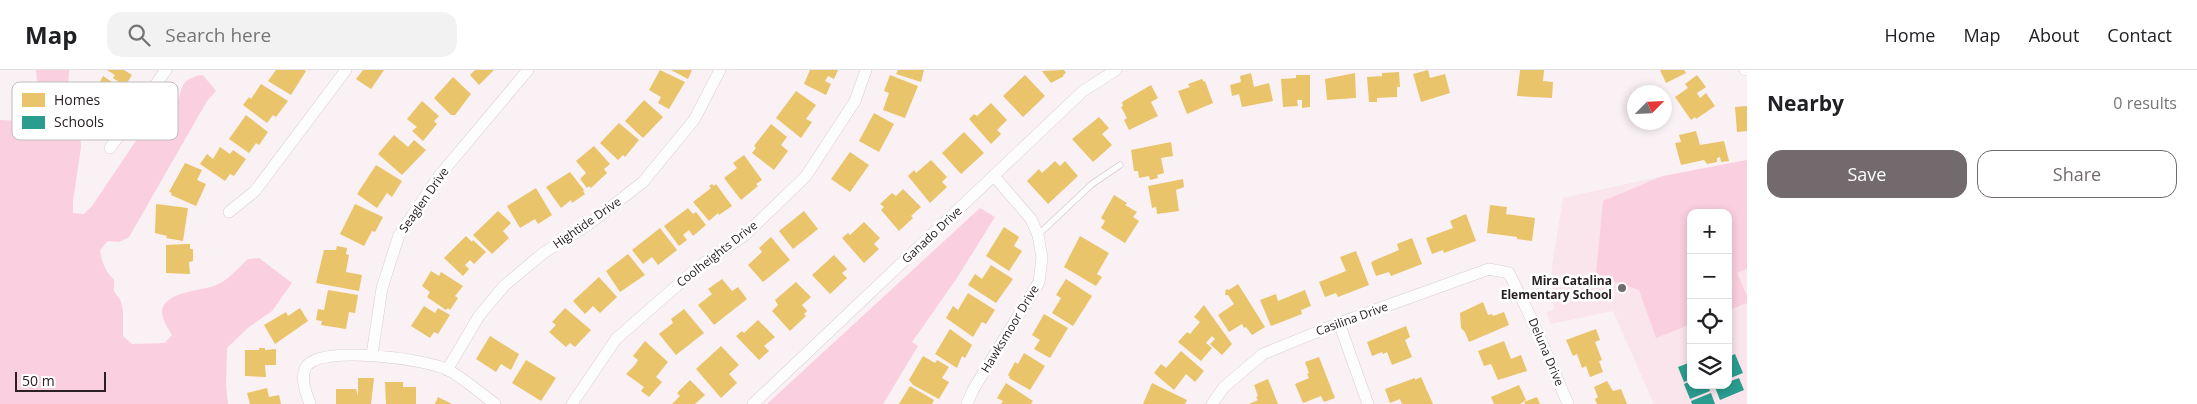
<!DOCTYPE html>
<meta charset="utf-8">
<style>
body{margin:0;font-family:"Open Sans",sans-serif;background:#f2f2f2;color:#202124}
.controls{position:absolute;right:15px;bottom:15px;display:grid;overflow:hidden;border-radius:10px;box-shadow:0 2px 8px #0003}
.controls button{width:45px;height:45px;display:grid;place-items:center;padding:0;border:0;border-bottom:1px solid #e0e0e0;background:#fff;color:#202124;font:25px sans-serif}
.compass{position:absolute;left:1627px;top:15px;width:45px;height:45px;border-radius:50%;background:#fff;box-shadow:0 2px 8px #0003;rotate:66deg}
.scale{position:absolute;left:15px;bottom:12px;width:91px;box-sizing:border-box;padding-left:5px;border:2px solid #2b2124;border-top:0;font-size:14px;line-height:18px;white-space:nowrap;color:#2b2124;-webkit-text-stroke:4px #fff;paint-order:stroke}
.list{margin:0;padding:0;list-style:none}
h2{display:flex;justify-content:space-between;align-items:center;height:65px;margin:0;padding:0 20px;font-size:21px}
h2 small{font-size:16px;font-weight:400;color:#757577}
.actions{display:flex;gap:10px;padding:15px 20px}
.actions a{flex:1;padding:11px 0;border:1px solid #736a6d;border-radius:15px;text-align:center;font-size:18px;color:#736a6d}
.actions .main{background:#736a6d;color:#fff}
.icon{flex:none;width:28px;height:28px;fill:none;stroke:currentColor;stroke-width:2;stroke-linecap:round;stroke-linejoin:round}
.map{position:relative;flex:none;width:1747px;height:334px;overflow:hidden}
header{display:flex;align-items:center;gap:30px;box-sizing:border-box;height:70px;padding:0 25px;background:#fff;border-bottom:1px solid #e0e0e0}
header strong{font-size:24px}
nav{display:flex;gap:28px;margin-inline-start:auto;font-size:18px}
.search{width:350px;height:45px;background:#f2f2f2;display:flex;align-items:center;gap:12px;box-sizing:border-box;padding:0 18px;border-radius:15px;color:#757577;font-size:19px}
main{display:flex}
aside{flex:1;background:#fff}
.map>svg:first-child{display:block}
</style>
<header>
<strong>Map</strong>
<div class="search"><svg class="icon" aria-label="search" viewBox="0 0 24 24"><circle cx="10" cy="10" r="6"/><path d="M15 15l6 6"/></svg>Search here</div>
<nav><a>Home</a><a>Map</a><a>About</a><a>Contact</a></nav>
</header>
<main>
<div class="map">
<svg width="1747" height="334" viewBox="0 0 1747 334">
<rect width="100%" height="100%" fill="#faf1f4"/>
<path fill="#f9e5eb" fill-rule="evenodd" d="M 1747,90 L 1747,334 L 1654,334 L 1613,241 L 1551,254 L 1546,242 L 1554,240 L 1552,196 L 1563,128 L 1663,106 ZM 1691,143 L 1728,143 L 1728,315 L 1691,315 Z"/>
<path fill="#facfdf" d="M 36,0 L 69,0 L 68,20 L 80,57 L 81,77 L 73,131 L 73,143 L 84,144 L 92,136 L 150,50 C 196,45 164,9 203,5 L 216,21 L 207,31 L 129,167 L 119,172 L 108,171 L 100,180 C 102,193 105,200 114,210 L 114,221 L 121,231 L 123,242 L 123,266 L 132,274 L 165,273 L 172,265 C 169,260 165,254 163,248 C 155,222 200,221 214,216 C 228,211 238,198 248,189 L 259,188 L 292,213 L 272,241 L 249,257 L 227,278 L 226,315 L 228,334 L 0,334 L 0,50 L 41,52 Z
M 1747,90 L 1747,199 L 1737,203 L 1747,226 L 1747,233 L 1728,240 L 1728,143 L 1691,143 L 1691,254 L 1656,268 L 1639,220 L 1596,205 L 1603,131 L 1663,106 Z
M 980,138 L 995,147 L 955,211 L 912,272 L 918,276 L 883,334 L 767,334 Z"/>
<path fill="#e9c46a" d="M 107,0 L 124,0 L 132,5 L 125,16 L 113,8 L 115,5 Z
M 276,0 L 304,0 L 306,1 L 291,25 L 268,11 Z
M 363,0 L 384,0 L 371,19 L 356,9 Z
M 475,0 L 494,0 L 479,15 L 470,5 Z
M 660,0 L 685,12 L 669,39 L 658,33 L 661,27 L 649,20 Z
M 671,0 L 692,0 L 688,9 Z
M 810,0 L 838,0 L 834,9 L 828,6 L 825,11 L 831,14 L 826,25 L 804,14 Z
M 898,0 L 924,0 L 921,12 L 896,4 Z
M 1064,0 L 1066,3 L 1063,5 L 1064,6 L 1051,13 L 1042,1 Z
M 1428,0 L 1430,8 L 1445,4 L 1450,23 L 1421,32 L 1413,4 Z
M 1520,0 L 1544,0 L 1543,11 L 1553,12 L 1552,28 L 1517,26 Z
M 1660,0 L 1684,0 L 1686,3 L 1666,13 Z
M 1399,2 L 1400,17 L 1397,17 L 1397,27 L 1377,28 L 1377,32 L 1369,32 L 1367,7 L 1382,6 L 1382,3 Z
M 1251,3 L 1254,17 L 1269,13 L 1273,31 L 1242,37 L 1239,24 L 1232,26 L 1230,15 L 1241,12 L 1240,6 Z
M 1355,3 L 1356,28 L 1327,30 L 1325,9 Z
M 890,5 L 918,16 L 905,48 L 883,40 L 889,23 L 884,21 Z
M 1025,5 L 1045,26 L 1023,47 L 1003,26 Z
M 1296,5 L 1310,5 L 1310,37 L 1302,38 L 1302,30 L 1297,30 L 1298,36 L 1283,37 L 1281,9 L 1296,8 Z
M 1697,5 L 1706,17 L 1697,23 L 1700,28 L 1706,23 L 1715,36 L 1696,49 L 1695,47 L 1691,50 L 1675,27 L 1688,18 L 1685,14 Z
M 103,6 L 127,22 L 121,31 L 120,30 L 117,34 L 114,32 L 103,48 L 91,41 L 98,31 L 92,27 Z
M 453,7 L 471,24 L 455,45 L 451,45 L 434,28 Z
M 1202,9 L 1204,12 L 1205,11 L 1213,33 L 1187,44 L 1178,21 L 1190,17 L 1188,14 Z
M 261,14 L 288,31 L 276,47 L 273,45 L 267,53 L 243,35 L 249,27 L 251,29 Z
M 1151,15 L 1158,28 L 1151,32 L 1158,46 L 1129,60 L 1124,50 L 1127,48 L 1121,37 L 1123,36 L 1122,32 Z
M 796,21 L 816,35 L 806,49 L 812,52 L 801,68 L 776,48 Z
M 644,30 L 663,47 L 643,68 L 625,51 Z
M 422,31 L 439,46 L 434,51 L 437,54 L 423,71 L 412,61 L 417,57 L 407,49 Z
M 991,33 L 1007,50 L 997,60 L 1001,64 L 991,74 L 969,49 L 974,44 L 977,46 Z
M 1747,36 L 1747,61 L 1737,62 L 1735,37 Z
M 874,43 L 894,54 L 879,82 L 859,71 Z
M 246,45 L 268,62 L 259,75 L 256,73 L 249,83 L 229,69 Z
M 1099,47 L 1109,58 L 1102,64 L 1112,75 L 1093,92 L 1072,69 Z
M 619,53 L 639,70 L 625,87 L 623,85 L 618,90 L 600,73 Z
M 771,54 L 787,67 L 781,75 L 788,81 L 774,100 L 752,83 L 756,78 L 754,76 Z
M 1696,61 L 1700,75 L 1724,71 L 1729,91 L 1721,92 L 1720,87 L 1717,88 L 1717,92 L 1707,94 L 1704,90 L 1681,95 L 1675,73 L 1681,72 L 1679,65 Z
M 964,62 L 984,83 L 961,104 L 942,83 Z
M 394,65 L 408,77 L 414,70 L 426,80 L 402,105 L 378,84 Z
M 1171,72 L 1173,86 L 1161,88 L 1164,103 L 1157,105 L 1158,108 L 1150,110 L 1149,106 L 1139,108 L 1138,101 L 1134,101 L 1131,80 Z
M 594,76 L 610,94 L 604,99 L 607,103 L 591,118 L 589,116 L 587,118 L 580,109 L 586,103 L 576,91 Z
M 220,77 L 230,84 L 233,80 L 246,89 L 234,106 L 230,104 L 225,111 L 200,94 L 207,84 L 213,89 Z
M 850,82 L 869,95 L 850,122 L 831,109 Z
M 744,85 L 762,110 L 756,114 L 758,116 L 741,130 L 724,108 L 737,98 L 733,93 Z
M 931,90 L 947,107 L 942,112 L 947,117 L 930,133 L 908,106 L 914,100 L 916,103 Z
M 1055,91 L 1060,96 L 1065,91 L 1078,106 L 1048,134 L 1027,111 L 1039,99 L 1042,103 Z
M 185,93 L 202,100 L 197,110 L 206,114 L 196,136 L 171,125 L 172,123 L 169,122 Z
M 376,95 L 402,111 L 392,127 L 387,123 L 377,138 L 357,124 Z
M 570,102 L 584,120 L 583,121 L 585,124 L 572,133 L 571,130 L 561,138 L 546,117 Z
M 1183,109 L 1184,117 L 1176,120 L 1179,141 L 1157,144 L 1156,137 L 1152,138 L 1148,116 Z
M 712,114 L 714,116 L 716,114 L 732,136 L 719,145 L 718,143 L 709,151 L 693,132 L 711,118 L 709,116 Z
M 536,118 L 552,145 L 538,154 L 535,149 L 520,158 L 507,136 Z
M 903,119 L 921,137 L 911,146 L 913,148 L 899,161 L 881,140 L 884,137 L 880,134 L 892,123 L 896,126 Z
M 1114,125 L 1127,133 L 1125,135 L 1137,142 L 1133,147 L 1139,151 L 1125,173 L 1101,158 L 1105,151 L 1101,148 Z
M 156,134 L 188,138 L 183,171 L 166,168 L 167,166 L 155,163 Z
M 355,134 L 383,147 L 375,162 L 372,161 L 364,176 L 340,164 Z
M 1490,135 L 1507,137 L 1506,144 L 1535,148 L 1532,171 L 1517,169 L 1517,167 L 1487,163 Z
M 688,138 L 693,144 L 696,142 L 706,155 L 693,166 L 689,160 L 683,165 L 687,170 L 679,176 L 664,156 Z
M 498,141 L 511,153 L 503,161 L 509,168 L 492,184 L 473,165 Z
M 804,141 L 818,159 L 793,179 L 779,161 Z
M 1466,144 L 1476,171 L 1444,183 L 1443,180 L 1432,184 L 1426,168 L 1453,158 L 1450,151 Z
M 864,152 L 880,168 L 874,174 L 879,179 L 864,193 L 842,168 L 848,163 L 850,165 Z
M 1004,157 L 1019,167 L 1014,176 L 1022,181 L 1009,201 L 986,186 Z
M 660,158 L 677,180 L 658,195 L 652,187 L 643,194 L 632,180 Z
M 466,166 L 472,172 L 473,170 L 486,182 L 474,194 L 470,190 L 465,195 L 469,199 L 463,206 L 444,188 Z
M 1080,166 L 1109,183 L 1097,204 L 1102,207 L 1096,216 L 1064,197 Z
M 771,167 L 790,190 L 763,212 L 748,195 L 762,182 L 759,178 Z
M 1412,168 L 1422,194 L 1391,206 L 1389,202 L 1376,206 L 1371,193 L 1373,191 L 1399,180 L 1397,174 Z
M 186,174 L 190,174 L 190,179 L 193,179 L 193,191 L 189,192 L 190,204 L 166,203 L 166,175 Z
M 337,176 L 347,178 L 346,184 L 349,185 L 346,202 L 362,205 L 359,221 L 316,213 L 324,180 L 336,180 Z
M 1356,181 L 1369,215 L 1338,227 L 1336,223 L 1325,227 L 1319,212 L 1346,201 L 1340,187 Z
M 628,184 L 645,205 L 620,222 L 606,201 Z
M 834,185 L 847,199 L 842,203 L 847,208 L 830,224 L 812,205 Z
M 991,195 L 1013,209 L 996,233 L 968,215 L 975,204 L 982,209 Z
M 431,201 L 439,206 L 441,202 L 463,216 L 455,226 L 458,228 L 450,240 L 448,238 L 446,240 L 427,227 L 430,222 L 422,216 Z
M 599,207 L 617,227 L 600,243 L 593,236 L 585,244 L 573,231 Z
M 722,209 L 732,221 L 738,217 L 747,229 L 714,255 L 698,235 L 712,224 L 708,219 Z
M 1066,209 L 1092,226 L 1073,256 L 1052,243 L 1061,228 L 1056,225 Z
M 796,212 L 811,227 L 802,235 L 807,241 L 804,244 L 806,246 L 790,261 L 772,241 L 778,235 L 775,230 Z
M 1238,214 L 1265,257 L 1252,265 L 1246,257 L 1244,258 L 1242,254 L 1229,262 L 1218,245 L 1234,234 L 1228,225 L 1225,225 L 1226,219 L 1229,220 Z
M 328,220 L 358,225 L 355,243 L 349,242 L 346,259 L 321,255 L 322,251 L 316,250 L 318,239 L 324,240 Z
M 1305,220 L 1311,236 L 1301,240 L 1302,244 L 1271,256 L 1260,230 L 1276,224 L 1278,231 Z
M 968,223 L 995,240 L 986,254 L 982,252 L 973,267 L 946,248 L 953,236 L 958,240 Z
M 1483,232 L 1488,245 L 1492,244 L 1493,246 L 1504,242 L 1509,255 L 1469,272 L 1465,262 L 1461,258 L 1460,243 Z
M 1204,235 L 1232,274 L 1222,285 L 1210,274 L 1215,269 L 1212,266 L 1206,273 L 1212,278 L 1201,291 L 1178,272 L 1187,262 L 1190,264 L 1200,252 L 1194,247 Z
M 424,236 L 435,243 L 438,238 L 450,245 L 438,264 L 434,262 L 430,268 L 411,256 Z
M 300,238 L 308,251 L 275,274 L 264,255 L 286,242 L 288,246 Z
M 565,238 L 591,260 L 575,277 L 570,273 L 566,277 L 549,262 L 556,255 L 552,252 Z
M 684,239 L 704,263 L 676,285 L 659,264 L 673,253 L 671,249 Z
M 1044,244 L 1068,258 L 1050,288 L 1034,279 L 1040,270 L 1032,265 Z
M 758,250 L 775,267 L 764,276 L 769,281 L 759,290 L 736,266 L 742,261 L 744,263 Z
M 1406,256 L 1410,267 L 1405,270 L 1412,287 L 1392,295 L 1387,282 L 1383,284 L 1382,282 L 1372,286 L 1367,272 Z
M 950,259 L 972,275 L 965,288 L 962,286 L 957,298 L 935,284 Z
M 1596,259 L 1600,270 L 1595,272 L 1602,290 L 1599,291 L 1603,302 L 1590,307 L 1586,296 L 1582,298 L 1577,284 L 1573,286 L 1566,270 Z
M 490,266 L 519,284 L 511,300 L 501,294 L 496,302 L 476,289 Z
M 645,271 L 668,292 L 656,307 L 662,312 L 649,327 L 641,321 L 644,317 L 626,304 L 634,296 L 638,290 L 633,286 Z
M 1504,271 L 1511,289 L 1521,285 L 1527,301 L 1498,310 L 1491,294 L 1484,296 L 1478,281 Z
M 721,276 L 739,295 L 729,304 L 737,313 L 721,328 L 696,299 Z
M 259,278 L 265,278 L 265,280 L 276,279 L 276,295 L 265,295 L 266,307 L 245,306 L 245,280 L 259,280 Z
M 1181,281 L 1204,301 L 1195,312 L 1186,304 L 1174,320 L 1154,303 L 1161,294 L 1166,298 Z
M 1024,283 L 1045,296 L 1030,320 L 1009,308 L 1010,307 L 1008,305 L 1015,292 L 1018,294 Z
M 923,286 L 935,293 L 937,290 L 949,297 L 942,308 L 949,312 L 939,329 L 913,315 L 909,310 Z
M 1319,287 L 1335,328 L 1324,332 L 1321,326 L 1303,333 L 1295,314 L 1309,308 L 1307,304 L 1309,303 L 1305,292 Z
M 526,290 L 556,308 L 541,331 L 512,313 Z
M 1421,307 L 1433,334 L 1402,334 L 1400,329 L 1390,333 L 1385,319 L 1415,308 L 1415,310 Z
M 358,308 L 374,308 L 371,334 L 336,334 L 336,319 L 356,319 L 358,326 Z
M 1268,309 L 1278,334 L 1249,334 L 1258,330 L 1256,327 L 1258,326 L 1254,315 Z
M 690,310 L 705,325 L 695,334 L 672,334 L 680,326 L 677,323 Z
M 1607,311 L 1613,321 L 1621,319 L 1627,334 L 1597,334 L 1595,329 L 1598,327 L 1594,317 Z
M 385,312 L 403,312 L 403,317 L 416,317 L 416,334 L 386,334 Z
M 1006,313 L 1033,331 L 1031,334 L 1001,334 L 1003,331 L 997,328 Z
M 1152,313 L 1187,330 L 1185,334 L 1143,334 Z
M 1519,315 L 1526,330 L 1520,334 L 1494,334 L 1491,327 Z
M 910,316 L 934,330 L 932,334 L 899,334 Z
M 267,318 L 269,327 L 279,325 L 281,334 L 250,334 L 247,323 Z
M 438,327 L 452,334 L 435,334 Z
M 1537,327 L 1540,334 L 1525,334 L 1524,332 Z"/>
<path fill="#2a9d8f" d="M 1735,284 L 1743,303 L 1728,309 L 1728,287 Z
M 1691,292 L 1691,309 L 1684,312 L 1678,297 Z
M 1739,308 L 1744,320 L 1720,330 L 1715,317 L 1728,315 L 1728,312 Z
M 1691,311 L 1691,315 L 1708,315 L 1710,321 L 1690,329 L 1684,314 Z
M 1711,323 L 1715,334 L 1692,334 L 1691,331 Z"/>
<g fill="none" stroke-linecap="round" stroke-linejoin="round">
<g stroke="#d7ced1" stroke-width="7">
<path id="lane" d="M 1038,165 L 1092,114 L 1120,95"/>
</g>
<g stroke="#d7ced1" stroke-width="12">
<path id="street" d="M 1745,0 L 1747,0
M 110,78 L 166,0
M 229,142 L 255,121 L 346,0
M 1339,253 L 1368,334
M 372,285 L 382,218 L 399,165 L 439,106 L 528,0
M 447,300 L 479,246 L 504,216 L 542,184 L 589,154 L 643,112 L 694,50 L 720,0
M 310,334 C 306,323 300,308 306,297 C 319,274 427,289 448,300 C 465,309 480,323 495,334
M 572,334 L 616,269 L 697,198 L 745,165 L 806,106 L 855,31 L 866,0
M 753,334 L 1083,21 L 1116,0
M 967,334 L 973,320 L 1039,212 L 1042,188 L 1038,165 L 1031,149 L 994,106
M 1212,334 L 1224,317 L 1263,284 L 1339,253 L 1489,199 L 1509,203 L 1534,254 L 1568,334"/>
</g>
<use href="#lane" stroke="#fefdfd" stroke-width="5.5"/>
<use href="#street" stroke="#fefdfd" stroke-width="11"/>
</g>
<circle fill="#736a6d" stroke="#fff" stroke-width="2" cx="1622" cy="218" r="5"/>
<g text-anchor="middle" stroke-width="5" stroke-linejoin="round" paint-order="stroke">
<g font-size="12" fill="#2b2124" stroke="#fff">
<text transform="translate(424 130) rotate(-55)" y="4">Seaglen Drive</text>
<text transform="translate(587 153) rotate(-35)" y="4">Hightide Drive</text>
<text transform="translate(932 165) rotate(-43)" y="4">Ganado Drive</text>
<text transform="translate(717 184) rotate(-38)" y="4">Coolheights Drive</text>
<text transform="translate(1352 249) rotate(-20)" y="4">Casilina Drive</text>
<text transform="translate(1010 259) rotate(-59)" y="4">Hawksmoor Drive</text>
<text transform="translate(1546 282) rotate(67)" y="4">Deluna Drive</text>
</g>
<g font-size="12" font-weight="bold" fill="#2b2124" stroke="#fff" text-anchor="end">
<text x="1612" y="215">Mira Catalina<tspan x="1612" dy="14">Elementary School</tspan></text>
</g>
</g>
<rect x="12" y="12" width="166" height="58" rx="8" fill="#fff" stroke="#bfbcbd" stroke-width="1"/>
<rect x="22" y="23" width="23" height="14" fill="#e9c46a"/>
<rect x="22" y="46" width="23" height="13" fill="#2a9d8f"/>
<g font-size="14" fill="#2b2124">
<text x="54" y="35">Homes</text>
<text x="54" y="57">Schools</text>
</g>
</svg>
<div class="controls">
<button>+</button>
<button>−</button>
<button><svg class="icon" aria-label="locate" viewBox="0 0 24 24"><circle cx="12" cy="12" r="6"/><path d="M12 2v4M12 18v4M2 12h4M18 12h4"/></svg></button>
<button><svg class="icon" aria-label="layers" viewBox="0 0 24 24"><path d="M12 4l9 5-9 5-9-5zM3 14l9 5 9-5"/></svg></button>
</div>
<svg class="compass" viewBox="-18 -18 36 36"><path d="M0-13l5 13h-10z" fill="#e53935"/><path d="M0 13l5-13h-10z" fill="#757577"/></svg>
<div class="scale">50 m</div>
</div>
<aside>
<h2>Nearby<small>0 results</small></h2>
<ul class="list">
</ul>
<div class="actions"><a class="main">Save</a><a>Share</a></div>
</aside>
</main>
